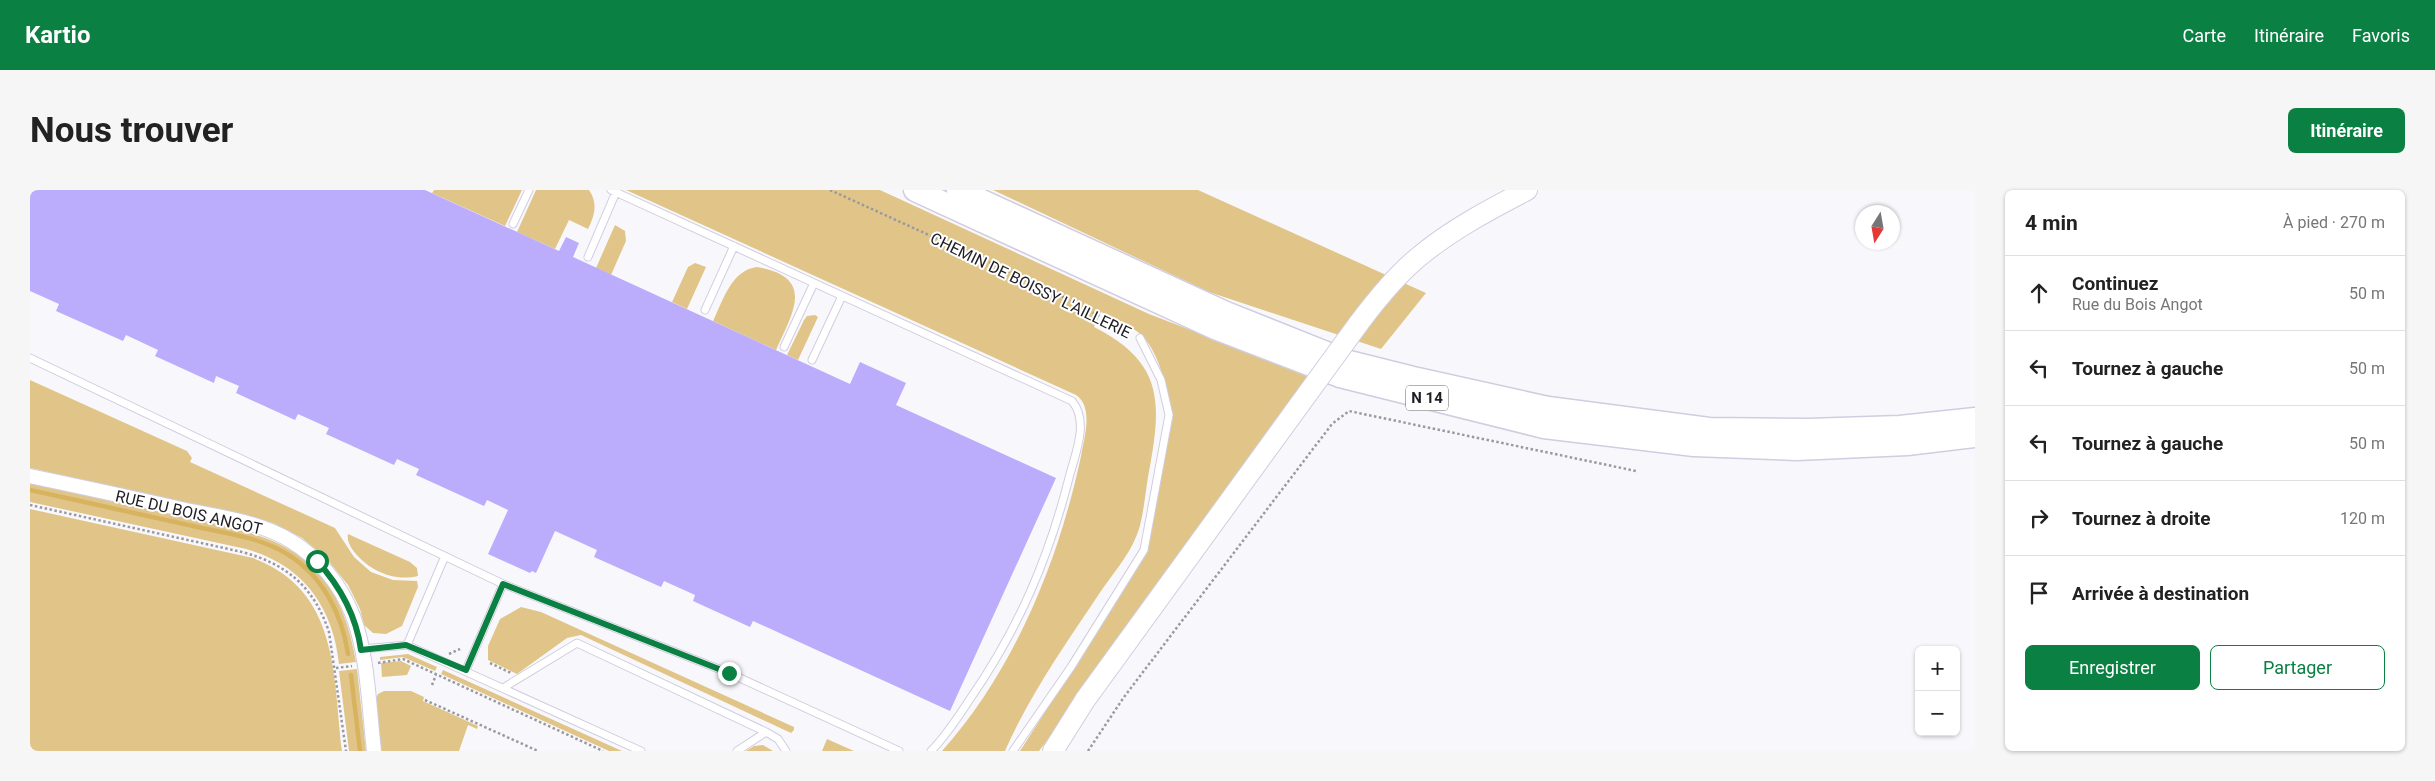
<!DOCTYPE html>
<html lang="fr">
<meta charset="utf-8">
<style>
body{margin:0;font-family:Roboto,sans-serif;background:#f6f6f6;color:#222}
.controls{position:absolute;right:15px;bottom:15px;display:grid;overflow:hidden;border-radius:8px;box-shadow:0 1px 4px #0004}
.controls button{width:45px;height:45px;display:grid;place-items:center;padding:0;border:0;border-bottom:1px solid #e0e0e0;background:#fff;color:#222;font:25px sans-serif}
.compass{position:absolute;left:1825px;top:15px;width:45px;height:45px;border-radius:50%;background:#fff;box-shadow:0 1px 4px #0004;rotate:191deg}
.stop{position:absolute;width:15px;height:15px;margin:-11px;border:4px solid #0b8043;border-radius:50%;background:#fff}
.stop.end{background:#0b8043;border-color:#fff;box-shadow:0 1px 5px #0008}
.list{margin:0;padding:0;list-style:none}
h2{display:flex;justify-content:space-between;align-items:center;height:65px;margin:0;padding:0 20px;font-size:21px}
h2 small{font-size:16px;font-weight:400;color:#767676}
.list li{display:grid;grid-template-columns:32px 1fr auto;gap:15px;align-items:center;box-sizing:border-box;height:75px;padding:0 20px;border-top:1px solid #e0e0e0}
.list b{display:block;font-size:19px;white-space:nowrap}
.list p{margin:0;font-size:16px;white-space:nowrap;color:#767676}
.list em{font-size:16px;font-style:normal;color:#767676}
.actions{display:flex;gap:10px;padding:15px 20px}
.actions a{flex:1;padding:11px 0;border:1px solid #0b8043;border-radius:8px;text-align:center;font-size:18px;color:#0b8043}
.actions .main{background:#0b8043;color:#fff}
.icon{flex:none;width:28px;height:28px;fill:none;stroke:currentColor;stroke-width:2;stroke-linecap:round;stroke-linejoin:round}
.map{position:relative;flex:none;width:1945px;height:561px;overflow:hidden;border-radius:8px}
header{display:flex;align-items:center;gap:30px;box-sizing:border-box;height:70px;padding:0 25px;background:#0b8043;color:#fff}
header strong{font-size:24px}
nav{display:flex;gap:28px;margin-inline-start:auto;font-size:18px}
.intro{display:flex;align-items:center;justify-content:space-between;box-sizing:border-box;height:120px;padding:0 30px}
h1{margin:0;font-size:35px}
.button{padding:12px 22px;border-radius:8px;background:#0b8043;color:#fff;font-size:18px;font-weight:700}
main{display:flex;gap:30px;padding:0 30px}
aside{flex:1;background:#fff;border-radius:8px;box-shadow:0 1px 4px #0004}
.map>svg:first-child{display:block}
</style>
<header>
<strong>Kartio</strong>
<nav><a>Carte</a><a>Itinéraire</a><a>Favoris</a></nav>
</header>
<div class="intro"><h1>Nous trouver</h1><a class="button">Itinéraire</a></div>
<main>
<div class="map">
<svg width="1945" height="561" viewBox="0 0 1945 561">
<rect width="100%" height="100%" fill="#f8f8fc"/>
<path fill="#e1c588" d="M 404,0 L 492,0 L 475,36 L 402,3 Z
M 506,0 L 559,0 C 568,13 565,25 558,39 L 539,30 L 525,59 L 487,42 Z
M 596,0 L 850,0 L 1119,124 L 1278,185 L 1030,534 L 1009,561 L 990,561 L 1112,371 L 1117,357 L 1141,223 C 1138,200 1128,158 1109,143 C 1099,135 1084,128 1071,122 L 1064,137 C 1137,174 1131,216 1118,287 C 1115,305 1113,332 1106,347 C 1098,367 1081,386 1069,404 C 1035,455 999,506 975,561 L 912,561 C 984,481 1029,370 1051,266 C 1054,249 1064,217 1046,205 Z
M 963,0 L 1168,0 L 1396,103 L 1351,159 L 1179,102 Z
M 585,35 L 595,41 L 596,51 L 581,85 L 566,78 Z
M 665,73 L 676,77 L 657,119 L 642,112 L 658,77 Z
M 727,77 C 787,87 762,124 746,160 L 683,131 C 693,111 701,80 727,77 Z
M 785,125 L 788,127 L 768,170 L 757,165 L 774,130 L 777,126 Z
M 0,190 L 157,261 L 162,268 L 160,272 L 305,338 L 324,367 L 341,382 L 363,390 L 387,391 L 388,397 L 372,436 L 356,444 L 343,443 L 334,435 L 330,419 L 318,395 L 296,368 L 272,348 L 243,333 L 0,278 Z
M 0,293 L 202,338 C 279,356 313,394 326,472 L 309,474 C 303,417 273,375 216,359 L 0,312 Z
M 0,319 L 223,368 C 309,400 303,484 312,561 L 0,561 Z
M 318,344 L 380,372 L 387,378 L 388,386 C 363,392 337,380 322,359 C 319,354 317,350 318,344 Z
M 491,417 L 511,422 L 764,537 L 764,540 L 761,543 L 551,445 L 537,448 L 487,484 L 458,470 L 458,456 L 470,429 Z
M 378,464 L 407,477 L 405,481 L 373,467 L 350,470 L 350,467 Z
M 371,471 L 381,476 L 377,485 L 352,487 L 351,473 Z
M 327,479 L 336,561 L 319,561 L 309,481 Z
M 413,480 L 592,561 L 579,561 L 411,484 Z
M 354,501 L 381,501 L 394,507 L 393,511 L 448,536 L 447,539 L 438,535 L 429,561 L 351,561 L 345,511 L 348,504 Z
M 797,549 L 824,561 L 792,561 Z
M 733,555 L 743,561 L 716,561 L 724,556 Z"/>
<g fill="none" stroke-linecap="round" stroke-linejoin="round">
<path stroke="#d8b35f" stroke-width="4.5" d="M 0,300 C 54,312 109,324 163,336 C 193,343 230,347 257,364 C 293,386 312,424 318,464
M 321,485 L 330,561"/>
</g>
<path fill="#bbadfc" d="M 0,0 L 395,0 L 529,61 L 536,47 L 549,53 L 543,67 L 820,194 L 830,172 L 876,193 L 866,215 L 1026,288 L 920,521 L 723,431 L 720,437 L 663,411 L 665,405 L 634,391 L 631,397 L 564,367 L 567,360 L 525,341 L 506,383 L 502,381 L 500,383 L 458,364 L 478,320 L 457,310 L 454,316 L 386,285 L 389,279 L 367,269 L 364,275 L 296,244 L 299,238 L 268,224 L 265,230 L 206,203 L 209,196 L 186,186 L 184,193 L 125,166 L 128,160 L 96,145 L 93,151 L 26,121 L 29,114 L 0,101 Z"/>
<g fill="none" stroke-linecap="round" stroke-linejoin="round">
<g stroke="#d0cde0" stroke-width="9">
<path id="service" d="M 581,0 L 1042,211 C 1059,231 1046,262 1040,284 C 1019,368 989,438 940,509 C 928,527 916,546 901,561
M 483,34 L 499,0
M 558,67 L 586,2
M 675,120 L 704,56
M 754,157 L 784,93
M 0,168 L 473,394 L 699,483 L 869,561
M 782,170 L 812,106
M 377,455 L 611,561
M 332,459 L 377,455 L 415,366
M 436,480 L 473,394
M 473,498 L 547,453 L 736,542
M 707,561 L 736,542 L 748,549 L 756,561
M 983,561 L 1041,477 L 1114,360 L 1139,225 L 1131,190 L 1110,148"/>
</g>
<g stroke="#d0cde0" stroke-width="16">
<path id="minor" d="M 0,286 C 52,297 104,308 156,320 C 191,327 230,332 261,351 C 289,368 311,395 323,426 C 338,466 339,518 344,561"/>
</g>
<g stroke="#d0cde0" stroke-width="22">
<path id="secondary" d="M 1329,133 C 1347,109 1367,84 1391,65 C 1424,38 1461,19 1497,0
M 1023,561 L 1055,510 L 1270,214"/>
</g>
<g stroke="#d0cde0" stroke-width="25">
<path id="trunk" d="M 885,0 L 1185,138 L 1310,186 L 1514,237 L 1664,255 L 1767,259 L 1877,254 L 1945,246
M 928,0 L 1196,123 L 1319,172 L 1383,188 L 1518,218 L 1679,239 L 1778,240 L 1870,237 L 1945,229"/>
</g>
<path stroke="#9a999f" stroke-width="2.5" stroke-dasharray="2.5 2.5" stroke-linecap="butt" d="M 800,0 L 1022,101 L 1101,143
M 0,315 L 212,362 C 257,374 284,397 299,442 L 316,561
M 419,464 L 430,459
M 348,473 L 373,469 L 573,561
M 460,473 L 481,483
M 306,478 L 322,476
M 402,495 L 406,485
M 395,510 L 508,561
M 1058,561 L 1094,507 L 1302,234 L 1319,221 L 1606,281"/>
<use href="#service" stroke="#fff" stroke-width="7"/>
<use href="#minor" stroke="#fff" stroke-width="14"/>
<use href="#secondary" stroke="#fff" stroke-width="20"/>
<use href="#trunk" stroke="#fff" stroke-width="22"/>
<g stroke="#d0cde0" stroke-width="22" stroke-linecap="butt">
<path id="secondary-bridge" d="M 1270,214 L 1329,133"/>
</g>
<use href="#secondary-bridge" stroke="#fff" stroke-width="20"/>
</g>
<g fill="none" stroke-linecap="round" stroke-linejoin="round">
<path stroke="#0b8043" stroke-width="6" d="M 287,371 C 310,396 326,425 331,460 L 376,455 L 436,480 L 473,394 L 699,483"/>
</g>
<g text-anchor="middle" stroke-width="4" stroke-linejoin="round" paint-order="stroke">
<rect fill="#fff" stroke="#626266" stroke-width="1" x="1376" y="195.5" width="42" height="25" rx="4"/>
<g font-size="15" font-weight="bold" fill="#1f1e25">
<text x="1397" y="213">N 14</text>
</g>
<g font-size="16" fill="#1f1e25" stroke="#fff">
<text transform="translate(1001 95) rotate(26)" y="6">CHEMIN DE BOISSY L'AILLERIE</text>
<text transform="translate(159 322) rotate(13)" y="6">RUE DU BOIS ANGOT</text>
</g>
</g>
</svg>
<div class="controls">
<button>+</button>
<button>−</button>
</div>
<svg class="compass" viewBox="-18 -18 36 36"><path d="M0-13l5 13h-10z" fill="#e53935"/><path d="M0 13l5-13h-10z" fill="#767676"/></svg>
<div class="stop" style="left:287px;top:371px"></div>
<div class="stop end" style="left:699px;top:483px"></div>
</div>
<aside>
<h2>4 min<small>À pied · 270 m</small></h2>
<ul class="list">
<li><svg class="icon" aria-label="ahead" viewBox="0 0 24 24"><path d="M12 20V5M6 11l6-6 6 6"/></svg><div><b>Continuez</b><p>Rue du Bois Angot</p></div><em>50 m</em></li>
<li><svg class="icon" aria-label="left" viewBox="0 0 24 24"><path d="M17 20v-9H6M10 6l-5 5 5 5"/></svg><div><b>Tournez à gauche</b></div><em>50 m</em></li>
<li><svg class="icon" aria-label="left" viewBox="0 0 24 24"><path d="M17 20v-9H6M10 6l-5 5 5 5"/></svg><div><b>Tournez à gauche</b></div><em>50 m</em></li>
<li><svg class="icon" aria-label="right" viewBox="0 0 24 24"><path d="M7 20v-9h11M14 6l5 5-5 5"/></svg><div><b>Tournez à droite</b></div><em>120 m</em></li>
<li><svg class="icon" aria-label="arrive" viewBox="0 0 24 24"><path d="M6 21V4h12l-3 4 3 4H6"/></svg><div><b>Arrivée à destination</b></div></li>
</ul>
<div class="actions"><a class="main">Enregistrer</a><a>Partager</a></div>
</aside>
</main>
